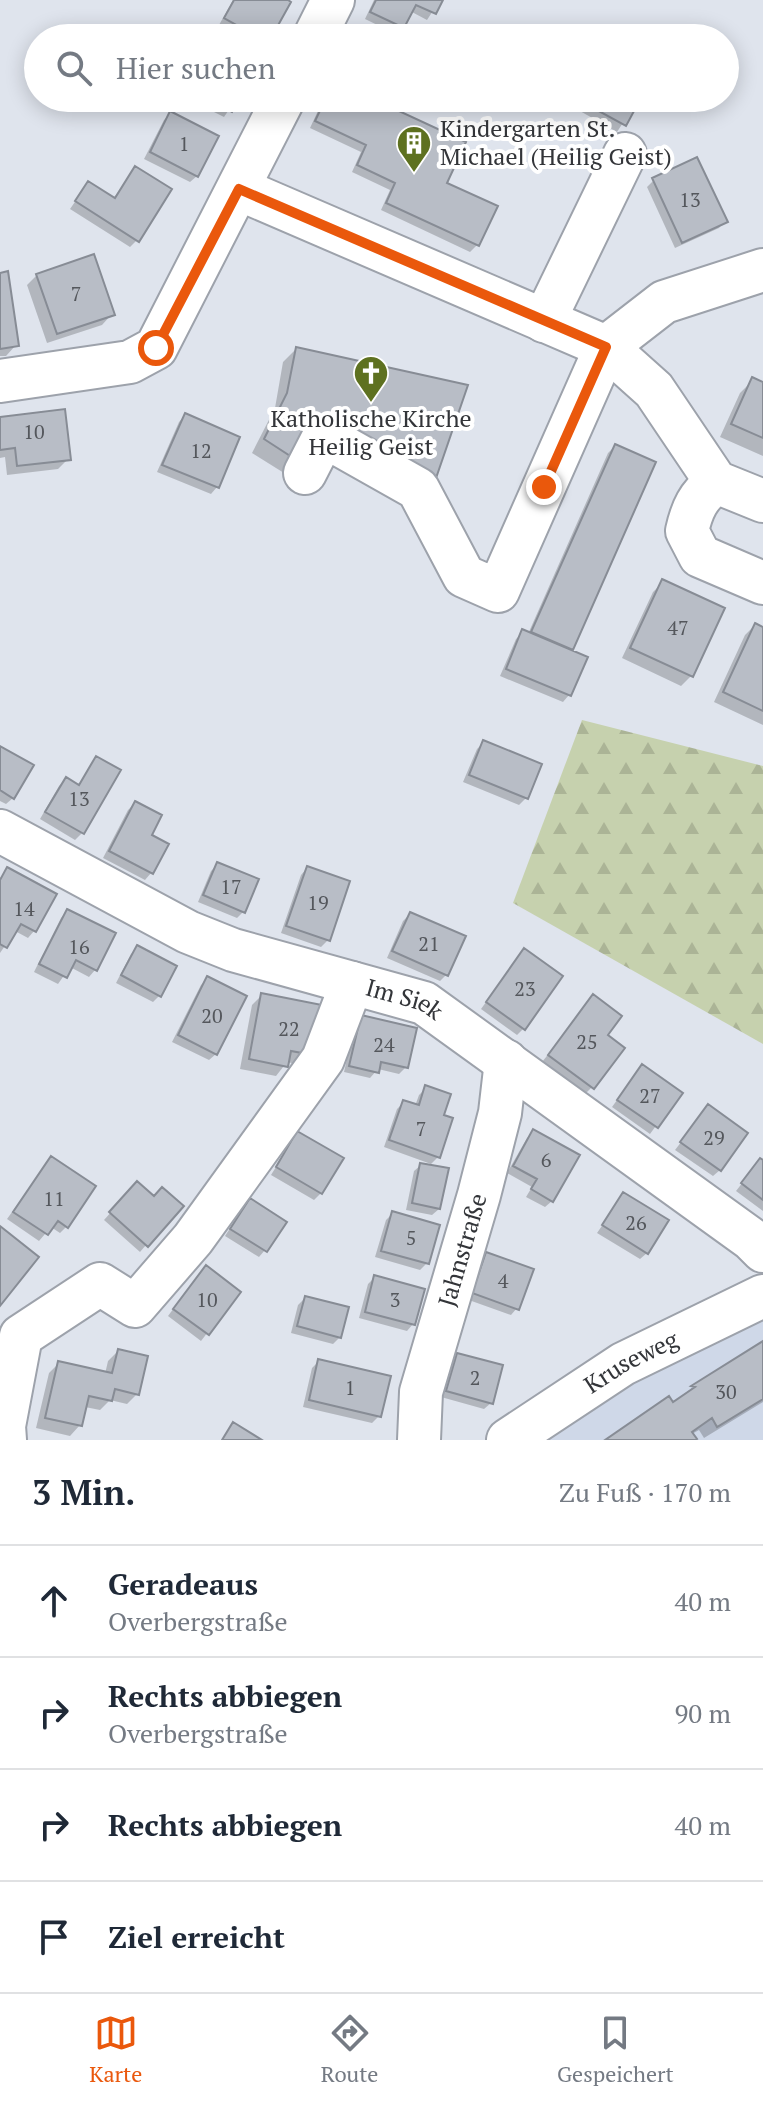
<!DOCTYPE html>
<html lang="de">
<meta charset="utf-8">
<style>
body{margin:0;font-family:"PT Serif",serif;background:#f6f6f7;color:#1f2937}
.stop{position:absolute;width:24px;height:24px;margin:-18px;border:6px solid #ea580c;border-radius:50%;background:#fff}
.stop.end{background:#ea580c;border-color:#fff;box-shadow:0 2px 8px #0008}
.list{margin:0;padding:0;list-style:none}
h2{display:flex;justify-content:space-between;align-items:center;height:104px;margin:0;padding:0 32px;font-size:34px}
h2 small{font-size:26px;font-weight:400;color:#747a83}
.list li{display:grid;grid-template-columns:52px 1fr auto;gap:24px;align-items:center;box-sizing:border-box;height:112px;padding:0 32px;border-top:2px solid #e0e1e3}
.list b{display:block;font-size:30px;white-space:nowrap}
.list p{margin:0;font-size:26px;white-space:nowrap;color:#747a83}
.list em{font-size:26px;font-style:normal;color:#747a83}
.icon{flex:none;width:44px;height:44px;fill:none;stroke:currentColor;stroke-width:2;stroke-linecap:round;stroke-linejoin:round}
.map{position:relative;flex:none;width:763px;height:1440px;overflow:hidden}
.search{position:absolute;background:#fff;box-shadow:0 4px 20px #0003;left:24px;right:24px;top:24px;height:88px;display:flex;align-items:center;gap:20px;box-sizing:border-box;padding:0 28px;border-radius:44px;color:#747a83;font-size:30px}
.sheet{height:552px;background:#fff}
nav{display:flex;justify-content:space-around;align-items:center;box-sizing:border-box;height:112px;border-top:2px solid #e0e1e3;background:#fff;font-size:22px;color:#747a83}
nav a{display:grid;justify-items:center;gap:4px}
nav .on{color:#ea580c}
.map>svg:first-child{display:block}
</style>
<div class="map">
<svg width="763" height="1440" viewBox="0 0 763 1440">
<defs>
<pattern id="forest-firs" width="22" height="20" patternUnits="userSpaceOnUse" patternTransform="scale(2)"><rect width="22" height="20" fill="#c6d1ae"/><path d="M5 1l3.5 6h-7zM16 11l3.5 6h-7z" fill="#abb496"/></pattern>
</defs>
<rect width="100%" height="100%" fill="#dfe4ed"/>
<path fill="#cfd8e8" d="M 763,1306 L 763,1440 L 541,1440 L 600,1398 Z"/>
<path fill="url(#forest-firs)" d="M 582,720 L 763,766 L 763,1044 L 513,903 Z"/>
<path fill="#0003" d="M 233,0 L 284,0 L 269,38 L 242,38 L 219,25 Z
M 374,0 L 440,0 L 427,20 L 410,11 L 403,27 L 396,34 L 365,19 Z
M 186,98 L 237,98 L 224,117 Z
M 324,98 L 366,98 L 444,184 L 477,245 L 470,252 L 381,210 L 390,190 L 352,172 L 361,152 L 310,128 Z
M 557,98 L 639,98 L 617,132 Z
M 171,113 L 197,176 L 190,182 L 144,159 L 164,120 Z
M 135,168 L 137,240 L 130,247 L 70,209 L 88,183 L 113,199 Z
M 654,180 L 725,221 L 719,228 L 675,248 L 647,187 Z
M 0,275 L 16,345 L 6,356 L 0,356 Z
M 37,275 L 112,314 L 102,325 L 47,343 L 27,285 Z
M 296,349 L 465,386 L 311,431 L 296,460 L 284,473 L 252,453 L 275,408 L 283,362 Z
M 753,380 L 763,384 L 763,456 L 720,437 L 740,393 Z
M 185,415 L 217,487 L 211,494 L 157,472 L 179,422 Z
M 0,419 L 68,459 L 58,469 L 7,475 L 5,457 L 0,458 Z
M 615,446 L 654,463 L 570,652 L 569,695 L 563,702 L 500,676 L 516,639 L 523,632 L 528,634 L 608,453 Z
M 663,582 L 691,676 L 681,686 L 622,658 L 653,592 Z
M 755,625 L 763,629 L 763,725 L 714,702 L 745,635 Z
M 484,742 L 539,766 L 526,798 L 519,805 L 463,782 L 477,749 Z
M 0,748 L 13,798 L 6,804 L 0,801 Z
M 97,759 L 118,771 L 82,833 L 75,840 L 40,819 L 59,786 L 66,779 L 78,786 Z
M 135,803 L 149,836 L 151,873 L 145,880 L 103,858 L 128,810 Z
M 218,864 L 244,911 L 237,918 L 198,902 L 211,871 Z
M 307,868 L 328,940 L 321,947 L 281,933 L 301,875 Z
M 7,870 L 54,895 L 34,931 L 28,938 L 15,931 L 0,953 L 0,878 Z
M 67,911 L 113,934 L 95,970 L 89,977 L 70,967 L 58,984 L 34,972 L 61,918 Z
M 410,914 L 446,975 L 440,981 L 387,958 L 403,921 Z
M 138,948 L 159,996 L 153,1002 L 116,983 L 131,954 Z
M 518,958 L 523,1029 L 517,1035 L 481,1009 Z
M 207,979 L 216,1054 L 209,1060 L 172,1042 L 201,985 Z
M 262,995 L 325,1008 L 305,1066 L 287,1062 L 276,1076 L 240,1069 L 252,1005 Z
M 593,997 L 605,1036 L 592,1087 L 582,1097 L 539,1066 Z
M 361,1017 L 406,1067 L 399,1074 L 378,1069 L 370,1078 L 344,1072 L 355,1024 Z
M 636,1074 L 680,1093 L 650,1134 L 612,1107 Z
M 426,1088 L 442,1116 L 438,1157 L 431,1164 L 384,1147 L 397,1109 L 404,1102 L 415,1106 L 419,1095 Z
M 708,1107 L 720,1170 L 713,1176 L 675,1150 Z
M 534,1131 L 552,1201 L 545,1207 L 526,1197 L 532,1187 L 507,1173 L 527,1138 Z
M 297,1133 L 321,1193 L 314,1200 L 271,1175 Z
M 51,1158 L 67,1226 L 60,1233 L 51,1227 L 39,1241 L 7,1219 Z
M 763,1163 L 763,1211 L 736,1191 L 754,1168 Z
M 421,1165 L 439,1209 L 432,1215 L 406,1210 L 414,1171 Z
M 130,1191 L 146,1245 L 140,1252 L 104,1220 Z
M 624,1194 L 647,1253 L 640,1259 L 597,1233 Z
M 244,1207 L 265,1250 L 259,1257 L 225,1236 Z
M 393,1213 L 427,1263 L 420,1270 L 375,1257 L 386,1220 Z
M 486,1255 L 517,1308 L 511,1315 L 466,1299 L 480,1261 Z
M 199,1274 L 239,1292 L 201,1341 L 168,1316 Z
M 375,1277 L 413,1324 L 407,1331 L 359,1318 L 368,1284 Z
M 305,1298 L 340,1337 L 333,1344 L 291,1333 L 298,1305 Z
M 763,1344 L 763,1402 L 704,1438 L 699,1430 L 692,1434 L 693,1440 L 608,1440 L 673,1405 L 693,1387 Z
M 118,1351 L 137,1394 L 127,1404 L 110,1400 L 100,1410 L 85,1407 L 80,1425 L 70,1436 L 36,1428 L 49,1373 L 59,1363 L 105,1374 L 108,1361 Z
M 458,1355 L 491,1403 L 484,1409 L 441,1397 L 451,1362 Z
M 319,1361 L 379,1416 L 372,1423 L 303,1407 L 312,1368 Z"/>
<path fill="#b8bdc6" stroke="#878c95" stroke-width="2" d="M 234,0 L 288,0 L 291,2 L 271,38 L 260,38 L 224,18 Z
M 376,0 L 443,0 L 436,14 L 416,5 L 404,28 L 370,12 Z
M 205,98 L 239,98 L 232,112 Z
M 326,98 L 371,98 L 466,142 L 447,183 L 498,206 L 479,246 L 386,203 L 395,183 L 357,165 L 366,145 L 315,121 Z
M 575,98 L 641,98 L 626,126 Z
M 170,111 L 219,136 L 198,177 L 150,152 Z
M 697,157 L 728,222 L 682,243 L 652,178 Z
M 135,166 L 172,189 L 139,242 L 75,201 L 88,181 L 115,198 Z
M 94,254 L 115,315 L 57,334 L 36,274 Z
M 8,271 L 19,346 L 0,349 L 0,273 Z
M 296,347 L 468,385 L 435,481 L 320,416 L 298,461 L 264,439 L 287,393 Z
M 752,377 L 763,382 L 763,438 L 731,424 Z
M 65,409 L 71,460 L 17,466 L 15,448 L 0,450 L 0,417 Z
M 185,413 L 240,437 L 219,488 L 162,465 Z
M 615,444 L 656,462 L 573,650 L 531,632 Z
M 662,579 L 725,608 L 693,677 L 630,648 Z
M 755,623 L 763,627 L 763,711 L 723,692 Z
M 522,629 L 588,657 L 571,696 L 506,669 Z
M 483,740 L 542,764 L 528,799 L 469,775 Z
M 0,746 L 34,765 L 14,799 L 0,790 Z
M 96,756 L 121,770 L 84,834 L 45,812 L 66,777 L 79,785 Z
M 135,801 L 162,815 L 152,835 L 169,844 L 153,874 L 109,851 Z
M 217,862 L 259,879 L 245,913 L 203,895 Z
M 307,866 L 350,881 L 330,941 L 286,926 Z
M 7,867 L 57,894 L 36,932 L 21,924 L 7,948 L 0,944 L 0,880 Z
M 67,909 L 116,933 L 97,971 L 76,960 L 67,978 L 39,964 Z
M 410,912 L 466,936 L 448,976 L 392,951 Z
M 137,945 L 177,966 L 161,997 L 121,975 Z
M 524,948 L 563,976 L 525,1030 L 486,1002 Z
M 207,976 L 247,996 L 217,1055 L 178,1035 Z
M 261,993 L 327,1006 L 318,1056 L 291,1051 L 288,1067 L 249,1059 Z
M 593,994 L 622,1016 L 608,1035 L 625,1048 L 594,1089 L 548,1055 Z
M 361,1015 L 417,1028 L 408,1068 L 381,1062 L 379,1073 L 349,1066 Z
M 642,1064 L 683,1093 L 658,1128 L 617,1100 Z
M 425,1085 L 451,1094 L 444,1115 L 453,1118 L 440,1158 L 389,1140 L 403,1100 L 419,1105 Z
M 708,1104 L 748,1133 L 721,1171 L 680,1142 Z
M 533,1129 L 580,1155 L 553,1202 L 531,1189 L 537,1179 L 513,1166 Z
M 297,1131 L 344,1158 L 322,1194 L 276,1167 Z
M 51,1156 L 96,1186 L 68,1228 L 58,1221 L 48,1235 L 13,1212 Z
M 760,1158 L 763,1160 L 763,1200 L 741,1183 Z
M 420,1163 L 449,1168 L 440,1209 L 412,1203 Z
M 137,1181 L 154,1196 L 162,1187 L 184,1206 L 148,1247 L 109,1212 Z
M 623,1192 L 669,1220 L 648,1254 L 602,1225 Z
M 250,1198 L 287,1222 L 267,1252 L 230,1229 Z
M 392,1211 L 440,1225 L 429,1264 L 381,1251 Z
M 0,1226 L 39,1257 L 0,1306 Z
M 486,1252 L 534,1269 L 519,1310 L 472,1293 Z
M 206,1265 L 241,1292 L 209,1335 L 173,1309 Z
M 374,1275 L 425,1289 L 415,1325 L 365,1312 Z
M 305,1296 L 349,1307 L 341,1338 L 297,1326 Z
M 763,1341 L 763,1399 L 717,1427 L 712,1418 L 692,1432 L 697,1439 L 695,1440 L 605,1440 L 669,1396 L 673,1402 L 695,1387 L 691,1386 Z
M 118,1349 L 148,1356 L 139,1395 L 115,1389 L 112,1401 L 89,1396 L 82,1426 L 45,1418 L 58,1361 L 112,1373 Z
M 457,1353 L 503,1365 L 493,1404 L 446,1391 Z
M 318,1359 L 391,1376 L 381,1417 L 309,1400 Z
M 233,1422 L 262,1440 L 222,1440 Z"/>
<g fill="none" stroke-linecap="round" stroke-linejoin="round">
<g stroke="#9da2ab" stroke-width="46">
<g id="minor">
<path d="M 314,38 L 333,0"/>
<path d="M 239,189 L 606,347 L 654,390 L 716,482 L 763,501"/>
<path d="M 544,321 L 625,154"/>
<path d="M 0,381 L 130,362 L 156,348 L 284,98"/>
<path d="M 305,473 L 324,436 L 418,489 L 464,576 L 498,591 L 606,347 L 664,302 L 763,270"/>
<path d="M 716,482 C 698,496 692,509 687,531 L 700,556 L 763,583"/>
<path id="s1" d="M 0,831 L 188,932 L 233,950 L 424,1003 L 751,1239 L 763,1251"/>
<path d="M 5,1440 L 4,1426 L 21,1336 L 100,1284 L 135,1306 L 193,1239 L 323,1059 L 352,983"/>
<path id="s2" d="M 419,1440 L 421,1392 L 479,1195 L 500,1113 L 506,1061"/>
<path id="s3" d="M 508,1440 L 623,1364 L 763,1296"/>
</g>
</g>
<use href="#minor" stroke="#fff" stroke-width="42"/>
</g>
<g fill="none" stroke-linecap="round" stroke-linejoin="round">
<path stroke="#ea580c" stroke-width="10" d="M 156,348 L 239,189 L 606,347 L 544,487"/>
</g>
<defs>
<g id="building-pin" transform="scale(1.8)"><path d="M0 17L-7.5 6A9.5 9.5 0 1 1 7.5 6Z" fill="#5e7120" stroke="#fff"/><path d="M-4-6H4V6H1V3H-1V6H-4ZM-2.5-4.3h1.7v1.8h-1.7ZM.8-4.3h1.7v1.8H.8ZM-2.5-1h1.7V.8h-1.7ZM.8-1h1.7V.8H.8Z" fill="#fff"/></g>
<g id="church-pin" transform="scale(1.8)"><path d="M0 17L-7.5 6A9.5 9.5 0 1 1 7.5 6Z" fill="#5e7120" stroke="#fff"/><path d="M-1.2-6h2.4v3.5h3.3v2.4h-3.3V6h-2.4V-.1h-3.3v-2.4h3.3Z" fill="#fff"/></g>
</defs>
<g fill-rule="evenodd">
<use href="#building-pin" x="414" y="143"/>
<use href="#church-pin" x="371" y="373"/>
</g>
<g text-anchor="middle" stroke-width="8" stroke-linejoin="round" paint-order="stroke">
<g font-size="20" fill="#54575c">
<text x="184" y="151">1</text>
<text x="690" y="207">13</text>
<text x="76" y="301">7</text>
<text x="34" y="439">10</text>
<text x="201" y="458">12</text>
<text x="678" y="635">47</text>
<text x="79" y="806">13</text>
<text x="231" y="894">17</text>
<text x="318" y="910">19</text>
<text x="24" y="916">14</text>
<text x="429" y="951">21</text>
<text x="79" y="954">16</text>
<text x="525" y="996">23</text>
<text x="212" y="1023">20</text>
<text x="289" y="1036">22</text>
<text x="587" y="1049">25</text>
<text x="384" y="1052">24</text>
<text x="650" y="1103">27</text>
<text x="421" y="1136">7</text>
<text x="714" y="1145">29</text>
<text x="546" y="1167">6</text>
<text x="54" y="1206">11</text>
<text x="636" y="1230">26</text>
<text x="411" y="1245">5</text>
<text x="503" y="1288">4</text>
<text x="207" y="1307">10</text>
<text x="395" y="1307">3</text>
<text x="475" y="1385">2</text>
<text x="350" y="1395">1</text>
<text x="726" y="1399">30</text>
</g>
<g font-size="24" fill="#333539" stroke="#fff" text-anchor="start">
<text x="440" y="137">Kindergarten St.<tspan x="440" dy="28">Michael (Heilig Geist)</tspan></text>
<text x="371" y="427" text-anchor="middle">Katholische Kirche<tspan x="371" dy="28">Heilig Geist</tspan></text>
</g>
<g font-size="24" fill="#333539" stroke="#fff">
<text dy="8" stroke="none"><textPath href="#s1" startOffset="440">Im Siek</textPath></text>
<text dy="8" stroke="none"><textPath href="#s2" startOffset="196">Jahnstraße</textPath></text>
<text dy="8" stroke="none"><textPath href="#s3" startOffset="146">Kruseweg</textPath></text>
</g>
</g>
</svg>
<div class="stop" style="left:156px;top:348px"></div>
<div class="stop end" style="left:544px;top:487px"></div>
<div class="search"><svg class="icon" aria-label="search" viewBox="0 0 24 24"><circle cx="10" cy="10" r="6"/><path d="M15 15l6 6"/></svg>Hier suchen</div>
</div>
<section class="sheet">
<h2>3 Min.<small>Zu Fuß · 170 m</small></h2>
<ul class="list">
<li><svg class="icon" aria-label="ahead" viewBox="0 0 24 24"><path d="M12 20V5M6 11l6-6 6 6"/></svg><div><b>Geradeaus</b><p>Overbergstraße</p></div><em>40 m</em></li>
<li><svg class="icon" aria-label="right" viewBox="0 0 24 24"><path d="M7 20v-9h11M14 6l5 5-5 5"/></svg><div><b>Rechts abbiegen</b><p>Overbergstraße</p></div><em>90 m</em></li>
<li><svg class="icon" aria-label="right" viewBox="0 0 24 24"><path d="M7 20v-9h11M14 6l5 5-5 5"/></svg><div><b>Rechts abbiegen</b></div><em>40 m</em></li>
<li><svg class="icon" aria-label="arrive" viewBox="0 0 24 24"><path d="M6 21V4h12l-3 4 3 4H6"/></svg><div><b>Ziel erreicht</b></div></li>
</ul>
</section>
<nav>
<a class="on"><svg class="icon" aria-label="map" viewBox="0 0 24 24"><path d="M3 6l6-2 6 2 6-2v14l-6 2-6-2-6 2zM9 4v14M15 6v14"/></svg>Karte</a>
<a><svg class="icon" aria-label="directions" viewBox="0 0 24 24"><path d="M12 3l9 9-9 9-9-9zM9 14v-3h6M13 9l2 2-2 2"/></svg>Route</a>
<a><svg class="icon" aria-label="saved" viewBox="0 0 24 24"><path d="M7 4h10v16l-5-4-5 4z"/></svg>Gespeichert</a>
</nav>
